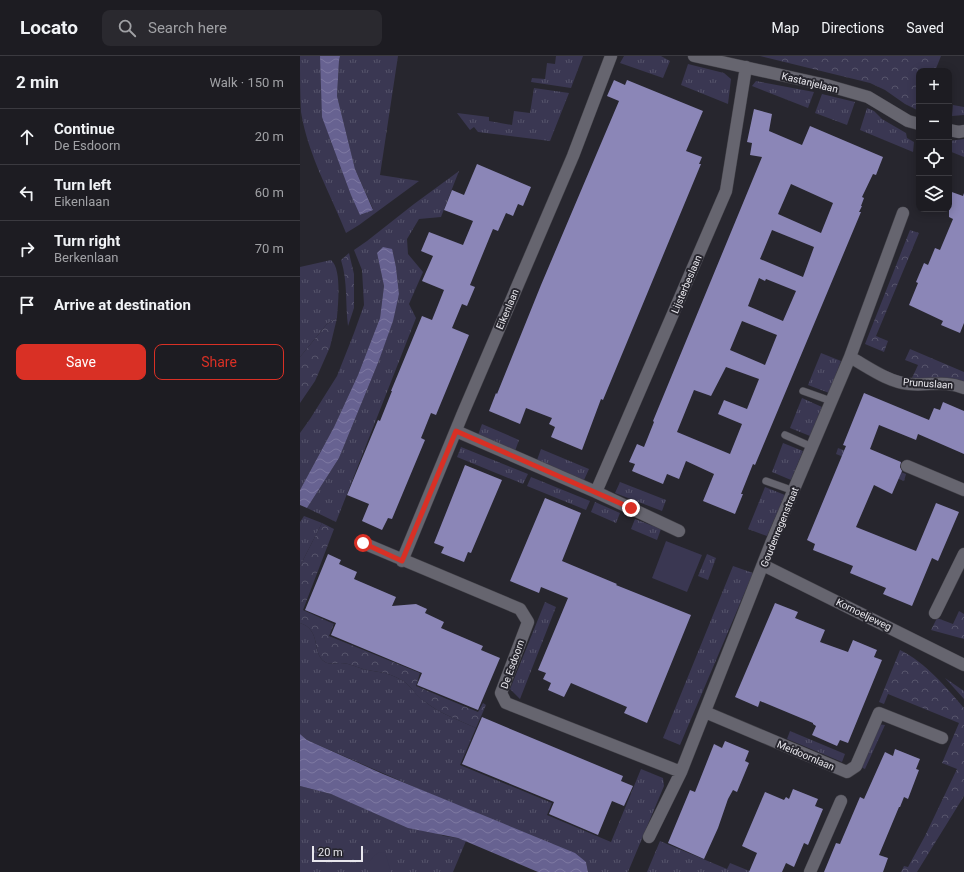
<!DOCTYPE html>
<meta charset="utf-8">
<style>
body{margin:0;font-family:Roboto,sans-serif;background:#2a292f;color:#f1f3f6}
.controls{position:absolute;right:12px;top:12px;display:grid;overflow:hidden;border-radius:8px;box-shadow:0 2px 10px #0003}
.controls button{width:36px;height:36px;display:grid;place-items:center;padding:0;border:0;border-bottom:1px solid #3b3a40;background:#1d1c22;color:#f1f3f6;font:20px sans-serif}
.scale{position:absolute;left:12px;bottom:10px;width:51px;box-sizing:border-box;padding-left:4px;border:2px solid #e8e7ed;border-top:0;font-size:11px;line-height:14px;white-space:nowrap;color:#e8e7ed;-webkit-text-stroke:3px #27262e;paint-order:stroke}
.stop{position:absolute;width:12px;height:12px;margin:-9px;border:3px solid #d93025;border-radius:50%;background:#fff}
.stop.end{background:#d93025;border-color:#fff;box-shadow:0 1px 4px #0008}
.list{margin:0;padding:0;list-style:none}
h2{display:flex;justify-content:space-between;align-items:center;height:52px;margin:0;padding:0 16px;font-size:17px}
h2 small{font-size:13px;font-weight:400;color:#a0a1a5}
.list li{display:grid;grid-template-columns:26px 1fr auto;gap:12px;align-items:center;box-sizing:border-box;height:56px;padding:0 16px;border-top:1px solid #3b3a40}
.list b{display:block;font-size:15px;white-space:nowrap}
.list p{margin:0;font-size:13px;white-space:nowrap;color:#a0a1a5}
.list em{font-size:13px;font-style:normal;color:#a0a1a5}
.actions{display:flex;gap:8px;padding:12px 16px}
.actions a{flex:1;padding:9px 0;border:1px solid #d93025;border-radius:8px;text-align:center;font-size:14px;color:#d93025}
.actions .main{background:#d93025;color:#fff}
.icon{flex:none;width:22px;height:22px;fill:none;stroke:currentColor;stroke-width:2;stroke-linecap:round;stroke-linejoin:round}
.map{position:relative;flex:none;width:664px;height:816px;overflow:hidden}
header{display:flex;align-items:center;gap:24px;box-sizing:border-box;height:56px;padding:0 20px;background:#1d1c22;border-bottom:1px solid #3b3a40}
header strong{font-size:19px}
nav{display:flex;gap:22px;margin-inline-start:auto;font-size:14px}
.search{width:280px;height:36px;background:#2a292f;display:flex;align-items:center;gap:10px;box-sizing:border-box;padding:0 14px;border-radius:8px;color:#a0a1a5;font-size:15px}
main{display:flex}
aside{flex:1;background:#1d1c22}
.map>svg:first-child{display:block}
</style>
<header>
<strong>Locato</strong>
<div class="search"><svg class="icon" aria-label="search" viewBox="0 0 24 24"><circle cx="10" cy="10" r="6"/><path d="M15 15l6 6"/></svg>Search here</div>
<nav><a>Map</a><a>Directions</a><a>Saved</a></nav>
</header>
<main>
<aside>
<h2>2 min<small>Walk · 150 m</small></h2>
<ul class="list">
<li><svg class="icon" aria-label="ahead" viewBox="0 0 24 24"><path d="M12 20V5M6 11l6-6 6 6"/></svg><div><b>Continue</b><p>De Esdoorn</p></div><em>20 m</em></li>
<li><svg class="icon" aria-label="left" viewBox="0 0 24 24"><path d="M17 20v-9H6M10 6l-5 5 5 5"/></svg><div><b>Turn left</b><p>Eikenlaan</p></div><em>60 m</em></li>
<li><svg class="icon" aria-label="right" viewBox="0 0 24 24"><path d="M7 20v-9h11M14 6l5 5-5 5"/></svg><div><b>Turn right</b><p>Berkenlaan</p></div><em>70 m</em></li>
<li><svg class="icon" aria-label="arrive" viewBox="0 0 24 24"><path d="M6 21V4h12l-3 4 3 4H6"/></svg><div><b>Arrive at destination</b></div></li>
</ul>
<div class="actions"><a class="main">Save</a><a>Share</a></div>
</aside>
<div class="map">
<svg width="664" height="816" viewBox="0 0 664 816">
<defs>
<pattern id="grass-tufts" width="24" height="20" patternUnits="userSpaceOnUse"><rect width="24" height="20" fill="#3a3752"/><path d="M3 7l-1-3M5 7V3M7 7l1-3M15 17l-1-3M17 17v-4M19 17l1-3" fill="none" stroke="#56546b"/></pattern>
<pattern id="forest-crowns" width="20" height="18" patternUnits="userSpaceOnUse"><rect width="20" height="18" fill="#3a3752"/><path d="M2 6a3 3 0 1 1 6 0M12 15a3 3 0 1 1 6 0" fill="none" stroke="#56546b"/></pattern>
<pattern id="water-waves" width="16" height="10" patternUnits="userSpaceOnUse"><rect width="16" height="10" fill="#676291"/><path d="M0 5q4-4 8 0t8 0" fill="none" stroke="#7d78a1"/></pattern>
</defs>
<rect width="100%" height="100%" fill="#27262e"/>
<path fill="url(#grass-tufts)" d="M 0,0 L 20,0 L 61,159 L 73,153 L 55,113 L 37,40 L 39,5 L 40,0 L 98,0 L 80,119 L 119,125 L 59,169 L 46,177 C 30,137 8,99 1,56 C 0,38 0,18 0,0 Z
M 256,0 L 283,0 L 271,32 L 231,26 L 232,22 L 245,23 L 247,7 L 255,8 Z
M 324,0 L 361,0 L 370,5 L 363,22 L 320,7 Z
M 388,8 L 424,17 L 431,23 L 428,48 L 381,29 Z
M 456,25 L 514,36 L 508,52 L 452,30 Z
M 234,32 L 269,37 L 250,85 L 178,76 L 174,71 L 170,74 L 157,57 L 189,61 L 189,65 L 212,69 L 214,55 L 230,57 Z
M 522,38 L 555,46 L 547,69 L 515,57 Z
M 653,49 L 664,51 L 664,59 L 652,60 Z
M 567,52 L 574,55 L 582,63 L 606,77 L 607,82 L 614,86 L 613,96 L 560,74 Z
M 664,83 L 664,101 L 649,95 L 649,85 Z
M 159,115 L 141,161 L 119,163 L 107,183 L 108,198 L 123,216 L 109,248 L 116,262 L 36,466 L 7,452 L 39,402 L 78,307 L 99,238 L 96,211 L 91,193 L 77,197 L 84,230 L 80,262 L 58,319 L 34,371 L 0,434 L 0,377 L 10,363 L 37,320 L 54,277 L 64,249 L 62,214 L 54,194 L 67,185 L 114,148 Z
M 31,204 C 42,213 38,248 37,262 L 27,268 L 0,301 L 0,211 Z
M 521,297 L 541,305 L 529,337 L 508,329 Z
M 502,342 L 522,351 L 510,380 L 490,372 Z
M 182,368 L 219,384 L 215,395 L 178,379 Z
M 483,387 L 503,395 L 491,424 L 472,416 Z
M 161,391 L 228,418 L 223,428 L 157,401 Z
M 538,392 L 606,418 L 604,425 L 536,398 Z
M 241,393 L 289,413 L 284,424 L 237,404 Z
M 231,421 L 290,445 L 286,454 L 227,430 Z
M 320,426 L 366,444 L 362,455 L 315,437 Z
M 465,431 L 485,439 L 467,480 L 448,473 Z
M 295,446 L 320,457 L 316,467 L 291,456 Z
M 4,460 L 22,467 L 0,510 L 0,466 Z
M 335,463 L 361,473 L 357,484 L 331,473 Z
M 407,498 L 416,502 L 408,524 L 398,520 Z
M 433,510 L 453,517 L 380,689 L 363,682 Z
M 245,546 L 256,551 L 220,643 L 210,633 Z
M 0,567 C 22,574 11,597 25,606 C 30,609 35,607 40,607 C 50,607 58,612 67,614 C 73,615 79,616 85,617 C 94,620 105,624 111,632 C 115,637 119,641 124,645 C 139,657 158,664 176,672 L 160,709 L 252,747 L 247,759 L 311,786 L 341,713 L 363,722 L 364,730 L 328,816 L 288,816 L 286,806 L 7,684 L 0,678 Z
M 645,622 L 664,635 L 664,643 Z
M 577,668 L 585,669 L 565,713 L 558,710 Z
M 490,675 L 545,698 L 542,706 L 487,683 Z
M 0,730 L 31,738 L 144,780 L 158,782 L 166,785 L 153,816 L 0,816 Z
M 360,785 L 427,813 L 430,807 L 452,816 L 347,816 Z"/>
<path fill="url(#forest-crowns)" d="M 460,0 L 641,0 L 635,15 L 619,15 L 619,55 L 605,48 L 585,34 L 570,27 Z
M 610,174 L 619,177 L 576,280 L 588,285 L 584,296 L 565,288 Z
M 49,197 L 54,218 L 54,252 L 48,270 C 45,248 48,226 41,204 Z
M 37,262 L 30,291 L 15,325 L 0,347 L 0,301 L 27,268 Z
M 610,293 L 664,316 L 664,331 L 639,323 L 612,322 L 618,309 L 605,304 Z
M 22,467 L 34,473 L 3,554 L 34,568 L 29,580 L 120,617 L 116,630 L 178,656 L 183,647 L 186,649 L 176,672 C 158,664 139,657 124,645 C 118,641 115,637 111,632 C 105,624 94,620 85,617 C 79,616 73,615 67,614 C 58,612 50,607 40,607 C 34,607 30,609 25,606 C 11,597 22,574 0,567 L 0,510 Z
M 659,555 L 664,558 L 664,583 L 631,574 L 637,562 L 653,568 Z
M 600,594 C 626,607 645,630 664,652 L 664,740 L 617,816 L 601,816 L 604,810 L 608,811 L 625,780 L 657,713 L 642,707 L 659,667 L 588,638 L 584,648 L 579,646 Z"/>
<path fill="#3a3752" d="M 366,485 L 402,499 L 387,536 L 352,522 Z
M 80,796 L 85,797 L 91,816 L 68,816 C 67,808 72,799 80,796 Z"/>
<path fill="url(#water-waves)" d="M 20,0 L 40,0 L 39,5 L 37,40 L 55,113 L 73,154 L 60,159 L 51,139 L 22,61 Z
M 83,191 L 92,193 L 96,211 L 99,238 L 93,265 L 78,307 L 39,402 L 7,452 L 0,449 L 0,434 L 34,371 L 58,319 L 80,262 L 84,230 L 77,197 Z
M 0,678 L 7,684 L 83,718 L 275,797 L 286,806 L 288,816 L 238,816 L 158,782 L 108,772 L 31,738 L 0,730 Z"/>
<path fill="#8b86b7" fill-rule="evenodd" d="M 314,24 L 325,29 L 327,24 L 403,55 L 386,95 L 402,101 L 399,108 L 401,108 L 303,344 L 301,343 L 282,394 L 251,381 L 255,371 L 249,368 L 252,362 L 226,352 L 220,368 L 189,355 L 196,337 L 197,338 L 241,229 L 319,45 L 307,40 Z
M 454,53 L 472,58 L 469,75 L 502,89 L 510,70 L 583,101 L 576,119 L 573,118 L 562,141 L 564,142 L 561,150 L 562,150 L 559,156 L 561,156 L 455,409 L 453,408 L 441,438 L 443,438 L 435,458 L 403,445 L 414,418 L 386,405 L 379,423 L 367,418 L 363,428 L 332,415 L 335,408 L 329,406 L 337,388 L 344,391 L 354,366 L 353,365 L 462,101 L 450,99 L 452,87 L 447,86 ZM 491,128 L 533,147 L 521,177 L 478,158 ZM 472,174 L 514,191 L 503,221 L 460,203 ZM 459,222 L 465,225 L 466,223 L 496,235 L 483,265 L 448,250 ZM 442,265 L 477,279 L 465,309 L 430,294 ZM 426,311 L 459,323 L 447,353 L 424,344 L 418,358 L 442,368 L 430,398 L 377,376 L 394,334 L 411,340 Z
M 177,108 L 231,131 L 223,150 L 218,148 L 213,160 L 206,157 L 198,175 L 193,173 L 170,229 L 175,231 L 167,250 L 162,248 L 152,272 L 169,279 L 136,359 L 131,357 L 121,382 L 125,384 L 92,463 L 88,462 L 82,474 L 62,465 L 69,448 L 47,439 L 78,364 L 80,365 L 92,335 L 91,335 L 122,260 L 132,264 L 144,234 L 122,225 L 133,200 L 121,195 L 129,176 L 163,189 L 173,165 L 144,154 L 152,134 L 164,139 Z
M 649,135 L 663,140 L 664,137 L 664,267 L 660,277 L 641,269 L 643,265 L 609,249 L 618,227 L 616,226 L 624,207 L 628,209 L 635,192 L 640,194 L 653,163 L 649,161 Z
M 564,337 L 629,364 L 634,352 L 640,354 L 643,346 L 664,355 L 664,398 L 618,378 L 616,384 L 579,369 L 570,393 L 601,406 L 600,411 L 602,415 L 592,438 L 574,429 L 556,471 L 616,495 L 636,447 L 659,456 L 638,505 L 632,502 L 612,550 L 583,538 L 586,532 L 550,517 L 553,510 L 513,494 L 515,488 L 507,484 L 546,390 L 543,389 Z
M 165,409 L 202,424 L 171,497 L 168,496 L 164,506 L 141,497 L 144,491 L 134,487 Z
M 245,442 L 281,457 L 262,505 L 317,528 L 316,529 L 391,559 L 347,667 L 324,657 L 327,651 L 271,627 L 264,641 L 248,634 L 251,627 L 243,623 L 246,617 L 238,614 L 268,542 L 241,531 L 239,537 L 210,525 Z
M 28,498 L 41,504 L 39,508 L 57,516 L 54,523 L 96,541 L 92,550 L 116,548 L 127,553 L 125,557 L 144,566 L 141,572 L 183,590 L 181,594 L 200,602 L 178,654 L 117,629 L 122,617 L 31,579 L 36,567 L 5,554 Z
M 475,547 L 498,556 L 495,562 L 525,574 L 520,586 L 548,596 L 553,584 L 577,594 L 574,601 L 582,604 L 548,687 L 540,684 L 537,690 L 512,679 L 516,670 L 513,668 L 513,667 L 460,645 L 458,651 L 435,641 Z
M 182,661 L 323,720 L 321,725 L 333,730 L 324,750 L 312,745 L 298,779 L 249,758 L 254,746 L 162,708 Z
M 425,685 L 449,695 L 445,705 L 449,707 L 437,736 L 433,734 L 428,743 L 418,772 L 404,803 L 368,787 L 390,734 L 395,736 L 414,688 L 422,692 Z
M 595,693 L 620,703 L 616,713 L 619,714 L 608,743 L 604,741 L 600,751 L 599,751 L 579,799 L 588,802 L 583,816 L 524,816 L 536,787 L 540,788 L 560,741 L 564,743 L 585,696 L 593,700 Z
M 493,733 L 518,743 L 515,750 L 523,753 L 508,789 L 504,787 L 494,811 L 486,807 L 482,816 L 449,816 L 457,797 L 442,790 L 465,736 L 484,744 L 486,741 L 489,743 Z"/>
<g fill="none" stroke-linecap="round" stroke-linejoin="round">
<g stroke="#44434a" stroke-width="8">
<path id="lane" d="M 503,335 L 531,345
M 485,379 L 512,391
M 466,425 L 494,435"/>
</g>
<g stroke="#44434a" stroke-width="13">
<path id="street" d="M 394,0 L 526,29 L 568,41 L 608,65 L 619,68
M 649,74 L 659,76 L 664,75
M 550,301 C 568,311 588,326 609,328 C 628,330 646,324 664,332
M 156,375 L 296,436 L 379,475
M 607,410 L 664,434
M 296,436 L 426,135 L 446,11
M 63,487 L 220,553 L 228,566 L 201,637 L 206,647 L 381,716
M 102,505 L 163,357 L 273,100 L 311,0
M 463,509 L 664,609
M 635,557 L 664,498
M 405,656 L 547,716 L 556,710 L 579,657 L 642,682
M 349,781 L 381,716 L 472,485 L 550,301 L 603,157
M 510,816 L 541,745"/>
</g>
<use href="#lane" stroke="#66656f" stroke-width="7"/>
<use href="#street" stroke="#66656f" stroke-width="12"/>
</g>
<g fill="none" stroke-linecap="round" stroke-linejoin="round">
<path stroke="#d93025" stroke-width="5" d="M 63,487 L 102,505 L 156,375 L 331,452"/>
</g>
<g text-anchor="middle" stroke-width="4" stroke-linejoin="round" paint-order="stroke">
<g font-size="10" fill="#e8e7ed" stroke="#27262e">
<text transform="translate(510 26) rotate(14)" y="4">Kastanjelaan</text>
<text transform="translate(386 228) rotate(-67)" y="4">Lijsterbeslaan</text>
<text transform="translate(207 253) rotate(-67)" y="4">Eikenlaan</text>
<text transform="translate(628 327) rotate(4)" y="4">Prunuslaan</text>
<text transform="translate(479 471) rotate(-68)" y="4">Goudenregenstraat</text>
<text transform="translate(564 558) rotate(26)" y="4">Kornoeljeweg</text>
<text transform="translate(212 608) rotate(-70)" y="4">De Esdoorn</text>
<text transform="translate(506 699) rotate(23)" y="4">Meidoornlaan</text>
</g>
</g>
</svg>
<div class="controls">
<button>+</button>
<button>−</button>
<button><svg class="icon" aria-label="locate" viewBox="0 0 24 24"><circle cx="12" cy="12" r="6"/><path d="M12 2v4M12 18v4M2 12h4M18 12h4"/></svg></button>
<button><svg class="icon" aria-label="layers" viewBox="0 0 24 24"><path d="M12 4l9 5-9 5-9-5zM3 14l9 5 9-5"/></svg></button>
</div>
<div class="scale">20 m</div>
<div class="stop" style="left:63px;top:487px"></div>
<div class="stop end" style="left:331px;top:452px"></div>
</div>
</main>
